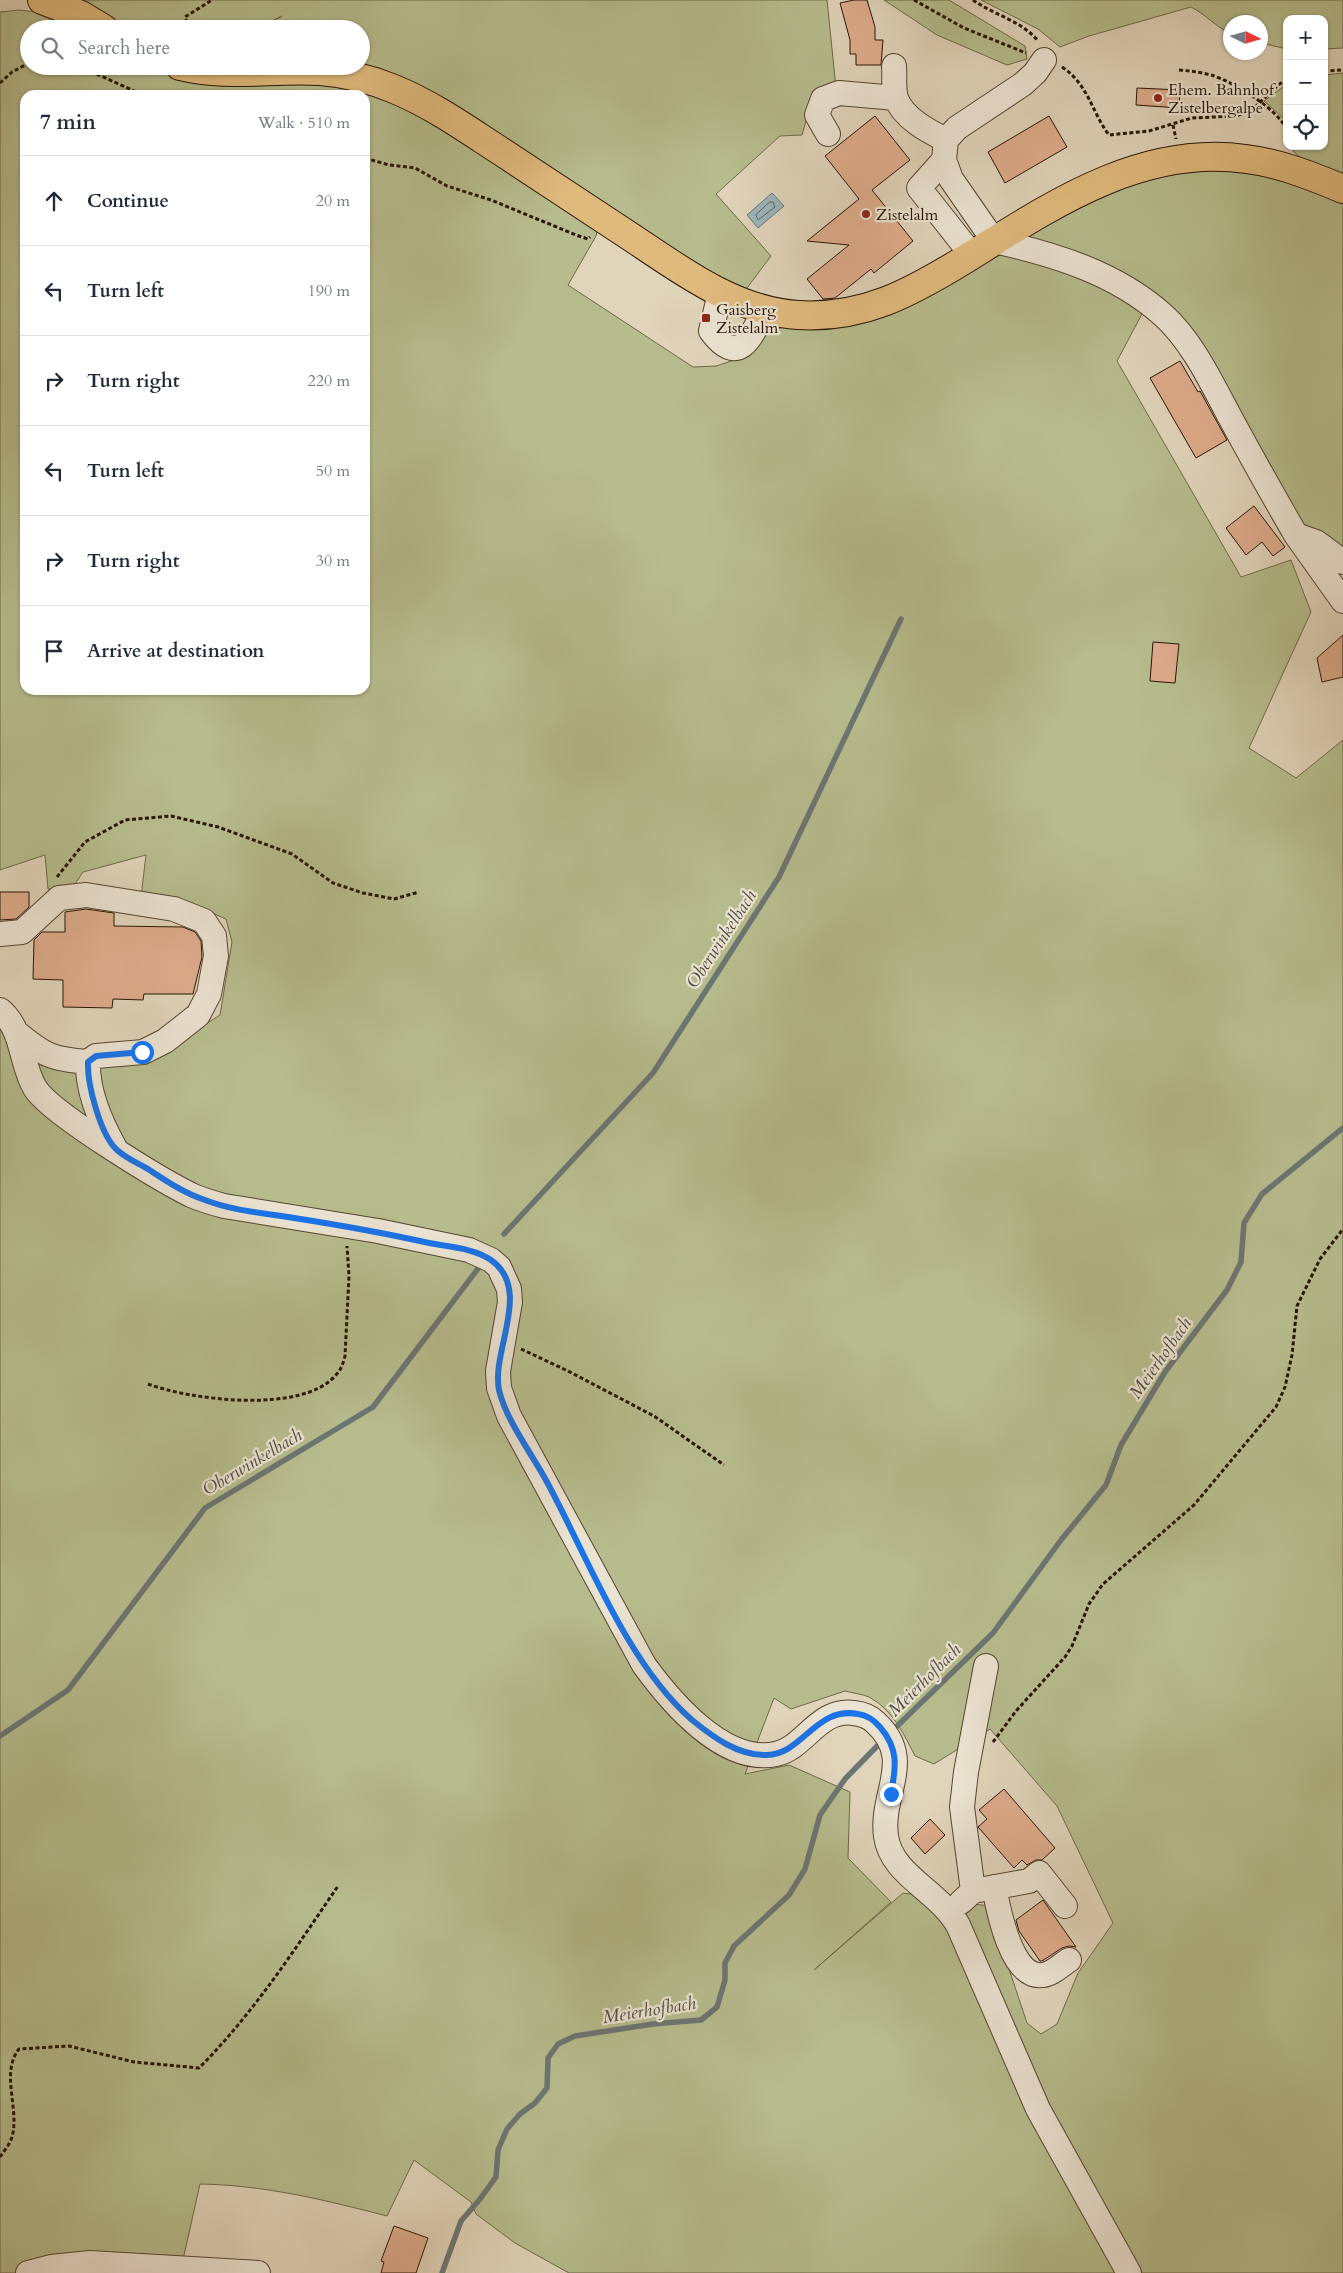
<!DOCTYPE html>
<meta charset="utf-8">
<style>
body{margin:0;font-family:Cardo,serif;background:#f2f2f3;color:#1f2937}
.controls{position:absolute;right:15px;top:15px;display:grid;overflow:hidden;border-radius:10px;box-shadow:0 1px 4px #0004}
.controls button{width:45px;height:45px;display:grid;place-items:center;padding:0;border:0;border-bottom:1px solid #e0e1e3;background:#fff;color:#1f2937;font:25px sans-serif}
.compass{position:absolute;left:1223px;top:15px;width:45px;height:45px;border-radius:50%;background:#fff;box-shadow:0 1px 4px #0004;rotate:95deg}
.stop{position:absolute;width:15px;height:15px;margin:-11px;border:4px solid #1a73e8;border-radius:50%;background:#fff}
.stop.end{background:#1a73e8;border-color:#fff;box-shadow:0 1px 5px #0008}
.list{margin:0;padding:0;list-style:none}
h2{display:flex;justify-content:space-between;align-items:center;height:65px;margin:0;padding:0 20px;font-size:21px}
h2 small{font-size:16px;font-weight:400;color:#747a83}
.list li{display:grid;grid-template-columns:32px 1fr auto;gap:15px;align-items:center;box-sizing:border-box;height:90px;padding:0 20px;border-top:1px solid #e0e1e3}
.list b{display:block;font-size:19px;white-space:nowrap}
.list em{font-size:16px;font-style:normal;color:#747a83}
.icon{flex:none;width:28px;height:28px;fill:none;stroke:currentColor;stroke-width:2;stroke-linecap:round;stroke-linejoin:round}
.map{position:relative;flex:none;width:1343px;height:2273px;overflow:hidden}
.search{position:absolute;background:#fff;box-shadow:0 1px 4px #0004;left:20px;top:20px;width:350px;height:55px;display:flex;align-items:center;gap:12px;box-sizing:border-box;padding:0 18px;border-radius:28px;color:#747a83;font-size:19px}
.panel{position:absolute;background:#fff;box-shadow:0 1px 4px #0004;left:20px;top:90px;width:350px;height:605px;border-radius:15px}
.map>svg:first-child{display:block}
</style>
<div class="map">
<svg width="1343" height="2273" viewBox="0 0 1343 2273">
<rect width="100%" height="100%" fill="#e0d4ba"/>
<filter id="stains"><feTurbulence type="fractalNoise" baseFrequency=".004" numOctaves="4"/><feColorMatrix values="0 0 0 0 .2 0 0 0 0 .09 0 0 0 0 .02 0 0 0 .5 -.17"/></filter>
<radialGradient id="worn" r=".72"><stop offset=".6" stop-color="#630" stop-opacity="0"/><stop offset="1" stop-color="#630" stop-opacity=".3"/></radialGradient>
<path fill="#b6bc8d" stroke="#6e6848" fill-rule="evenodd" d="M 63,0 L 827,0 L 836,88 L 810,107 L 802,135 L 780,136 L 716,194 L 771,256 L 744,292 L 724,283 L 361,66 L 361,29 L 258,29 L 282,16 L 256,29 L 29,29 L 29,66 L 166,66 L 165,70 L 185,77 L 332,82 L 401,101 L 598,225 L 596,236 L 568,285 L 693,367 L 716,366 L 747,356 L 768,333 L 1031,227 L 1154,172 L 1242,167 L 1343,198 L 1343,557 L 1309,533 L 1151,297 L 1117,361 L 1241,577 L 1291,560 L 1311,612 L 1249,748 L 1296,778 L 1343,740 L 1343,2273 L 569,2273 L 515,2243 L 476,2214 L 471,2202 L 414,2160 L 387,2216 C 325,2200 264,2185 200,2184 L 180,2273 L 0,2273 L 0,1026 L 6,1030 L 25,1093 L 115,1158 L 96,1075 L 105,1062 L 160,1053 L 220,1015 L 232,942 L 226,919 L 201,908 L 141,897 L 146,855 L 83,872 L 71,890 L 48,889 L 45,855 L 0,870 L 0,12 L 19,10 L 45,13 ZM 25,95 L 365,95 L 365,690 L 25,690 ZM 845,1691 C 852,1693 862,1694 869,1697 C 892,1709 904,1734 915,1756 L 934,1764 L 990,1729 L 1057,1806 L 1113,1923 L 1078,1973 L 1057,2024 L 1041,2034 L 1027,2023 L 988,1906 L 903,1893 L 814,1970 L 891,1902 L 848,1858 L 850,1792 L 789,1765 L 745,1774 L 774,1698 L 791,1709 Z
M 884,0 L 949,0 L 1025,46 L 1027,59 L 1007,65 L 937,35 Z
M 981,0 L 1343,0 L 1343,48 L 1324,49 L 1324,19 L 1287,19 L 1287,49 L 1261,43 L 1260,22 L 1230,22 L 1230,33 C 1216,27 1205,14 1191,7 L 1089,36 L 1060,47 L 1038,29 Z
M 1343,73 L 1343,183 L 1303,160 L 1293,151 L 1293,146 L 1324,146 L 1324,75 Z
M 1287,84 L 1287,124 L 1282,117 L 1264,101 Z
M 30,1049 L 78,1069 L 97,1128 L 51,1097 Z"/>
<path fill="#9ab5bc" stroke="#6c7572" d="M 772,193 L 784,206 L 758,228 L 747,215 Z"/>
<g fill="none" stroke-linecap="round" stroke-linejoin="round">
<path stroke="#60645f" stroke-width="1" d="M 770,202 L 773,202 L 775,207 L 758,220 L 756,215 Z"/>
<path stroke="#6c7572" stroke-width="5.5" d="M 504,1234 L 653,1073 L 779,877 L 901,619
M 891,1732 L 993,1633 L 1061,1540 L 1106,1485 L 1121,1445 L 1165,1372 L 1227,1290 L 1241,1262 L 1244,1223 L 1262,1194 L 1343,1128
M 0,1736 L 68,1690 L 205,1508 L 373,1407 L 483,1262
M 442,2273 L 461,2221 L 480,2199 L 496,2177 L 498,2150 L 507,2129 L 520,2114 L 535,2103 L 547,2088 L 548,2058 L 558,2044 L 575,2036 L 653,2024 L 701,2020 L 717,2007 L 725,1980 L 725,1963 L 734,1946 L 789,1895 L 805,1869 L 820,1815 L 845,1779 L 883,1740"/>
</g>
<path fill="#deab8c" stroke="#271402" d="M 854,0 L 867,0 L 875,27 L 875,40 L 883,40 L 881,65 L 856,65 L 856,54 L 850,54 L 850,40 L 840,3 Z
M 1137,88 L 1180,90 L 1179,108 L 1136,105 Z
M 875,116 L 910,160 L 872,190 L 913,241 L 874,273 L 871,269 L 835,298 L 823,299 L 807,279 L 849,245 L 807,241 L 859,199 L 825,156 Z
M 1049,116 L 1067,147 L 1005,183 L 988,152 Z
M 1180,361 L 1198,392 L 1200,391 L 1227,440 L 1196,458 L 1150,378 Z
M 1254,506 L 1285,547 L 1273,556 L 1262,542 L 1246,555 L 1226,528 Z
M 1343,635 L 1343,677 L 1322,682 L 1317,658 Z
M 1153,642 L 1179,644 L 1175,683 L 1150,681 Z
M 0,892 L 29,892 L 29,907 L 16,919 L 0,920 Z
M 86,909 L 114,913 L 114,926 L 183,927 L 195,932 L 201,941 L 202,957 L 193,994 L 144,994 L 143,1000 L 113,999 L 112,1008 L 63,1007 L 63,980 L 33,979 L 34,940 L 42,932 L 65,932 L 65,912 Z
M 1004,1789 L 1055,1848 L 1042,1860 L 1036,1860 L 1027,1865 L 1022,1860 L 1014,1868 L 978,1827 L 987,1819 L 979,1810 Z
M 930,1819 L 945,1835 L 925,1854 L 911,1838 Z
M 1043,1900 L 1076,1947 L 1069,1946 L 1062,1948 L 1042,1961 L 1040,1961 L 1019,1931 L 1016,1920 Z
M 394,2226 L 428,2238 L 416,2273 L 381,2273 L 384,2262 L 381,2261 Z"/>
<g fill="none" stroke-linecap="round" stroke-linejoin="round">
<g stroke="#554430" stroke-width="26">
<path id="minor" d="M 1044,60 L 1035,73 L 1023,84 L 957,128 L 946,140 L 944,160 L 951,179 L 994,241 C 1054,254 1116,273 1163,315 C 1193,342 1212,384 1231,419 C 1252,458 1274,497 1296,535 L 1316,542 L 1343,562
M 894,66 C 895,76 893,89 896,98 C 903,118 928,131 946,140
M 828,134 L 817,115 L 823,99 L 839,93 L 896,98
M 944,160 L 919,188 L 972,255
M 720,293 L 711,331 C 739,369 752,336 764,310
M 1296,535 L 1343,601
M 0,934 L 22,932 L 59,898 L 86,895 L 174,909 L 204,921 L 214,936 L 216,956 L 209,994 L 198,1015 L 165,1041 L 143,1052 L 96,1056 L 88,1062 C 87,1091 101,1123 115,1148
M 0,1010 C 24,1030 20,1063 35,1088 C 50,1113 161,1180 191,1195 C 202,1200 213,1203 224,1206 L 378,1231 L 469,1250 L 491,1260 L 499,1267 L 509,1289 L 510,1302 L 498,1371 L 499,1388 L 509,1416 L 644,1665 C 671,1702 724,1765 776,1754 C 805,1748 818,1708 854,1713 C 862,1714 869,1716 875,1722 C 916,1759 880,1793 886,1836 C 891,1875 938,1890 958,1925 L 1038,2109 L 1129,2273
M 17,1033 C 45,1056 52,1059 88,1062
M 994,1887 C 998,1908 1011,1980 1043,1975 C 1052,1974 1061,1965 1069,1960
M 973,1891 L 962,1807 L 966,1772 L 986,1666
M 961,1902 L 973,1891 L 1029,1881 L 1039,1873 L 1065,1906
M 28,2273 L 51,2267 L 90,2263 L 258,2273"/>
</g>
<g stroke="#271402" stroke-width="30">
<path id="major" d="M 42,0 L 81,15 L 104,29
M 180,66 C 227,78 273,68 320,71 C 346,73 370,79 394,89 C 431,104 465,128 499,150 C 545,180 591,211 637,241 C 686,274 737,311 798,315 C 863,319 910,293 964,260 C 1049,207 1140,144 1246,159 C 1279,163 1312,176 1343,189"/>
</g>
<path stroke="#271402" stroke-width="3" stroke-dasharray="4 2.5" stroke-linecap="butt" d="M 914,0 L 964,28 L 1026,53
M 973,0 C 994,15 1022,21 1038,41
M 189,29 L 185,17 L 212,0
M 79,66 L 143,95
M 1062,67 C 1089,85 1091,111 1109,135 L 1149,131 L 1192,118 L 1236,116 L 1252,110 L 1278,85 L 1287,79
M 1179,70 C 1190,71 1200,72 1211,75 C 1232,81 1278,109 1287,130
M 1324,71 L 1343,70
M 0,83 L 12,72 L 29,63
M 1173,125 L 1176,139
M 365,158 L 389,165 L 415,168 L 447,186 L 491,200 L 576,235 L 588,239 L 590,237
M 57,877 L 85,842 L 125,820 L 171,816 L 218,827 L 292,854 L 333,883 L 363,893 L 394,899 L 419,892
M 521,1349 L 568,1371 L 654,1416 L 724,1465
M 148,1384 C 191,1400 301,1414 335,1376 C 341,1370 343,1364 345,1356 L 349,1276 L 347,1246
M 993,1742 L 1016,1711 L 1065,1657 L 1072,1646 L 1089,1604 L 1103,1584 L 1194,1505 L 1276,1407 L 1285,1387 L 1292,1355 L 1297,1306 L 1320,1259 L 1343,1229
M 0,2157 C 4,2151 10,2144 12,2137 C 20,2109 0,2073 19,2049 L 69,2046 L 134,2062 L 199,2068 C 253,2014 295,1949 338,1886"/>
<use href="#minor" stroke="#ebe3d2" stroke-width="24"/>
<use href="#major" stroke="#e0ba7d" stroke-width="28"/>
</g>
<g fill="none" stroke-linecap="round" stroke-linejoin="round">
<path stroke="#1a73e8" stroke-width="6" d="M 142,1052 L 96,1056 L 88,1062 C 87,1084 100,1132 115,1148 C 123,1157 138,1163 148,1169 C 166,1181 184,1193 205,1200 C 233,1211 265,1213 294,1218 C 339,1225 384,1233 429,1243 C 449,1247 474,1248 491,1260 C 533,1290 491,1350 499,1390 C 506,1420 532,1454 547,1482 C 588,1558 627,1663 692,1720 C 713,1737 738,1756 767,1755 C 803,1754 816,1706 858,1714 C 867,1715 874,1720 880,1727 C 899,1749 896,1767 891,1794"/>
</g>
<g fill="#8f2418" stroke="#ebe3d2" stroke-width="2">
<circle cx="1158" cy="98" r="5"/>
<circle cx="866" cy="214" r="5"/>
<rect x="701" y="313" width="10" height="10" rx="2.5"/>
</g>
<g text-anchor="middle" stroke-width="4.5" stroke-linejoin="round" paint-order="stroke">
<g font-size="16" fill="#271402" stroke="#ebe3d2" text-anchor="start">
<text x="1168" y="95">Ehem. Bahnhof<tspan x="1168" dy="18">Zistelbergalpe</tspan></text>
<text x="876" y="220">Zistelalm</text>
<text x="716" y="315">Gaisberg<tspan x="716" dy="18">Zistelalm</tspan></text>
</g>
<g font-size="18" font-style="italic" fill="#4f4c43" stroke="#ebe3d2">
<text transform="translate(721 939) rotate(-57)" y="6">Oberwinkelbach</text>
<text transform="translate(1160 1358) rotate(-55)" y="6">Meierhofbach</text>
<text transform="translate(252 1462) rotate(-31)" y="6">Oberwinkelbach</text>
<text transform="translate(924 1680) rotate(-45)" y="6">Meierhofbach</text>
<text transform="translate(649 2010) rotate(-9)" y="6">Meierhofbach</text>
</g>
</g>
<rect width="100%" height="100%" filter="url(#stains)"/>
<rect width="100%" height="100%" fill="url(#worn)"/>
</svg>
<div class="controls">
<button>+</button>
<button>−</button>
<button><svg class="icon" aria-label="locate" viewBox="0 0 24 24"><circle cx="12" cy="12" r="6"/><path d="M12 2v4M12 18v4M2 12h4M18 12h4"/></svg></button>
</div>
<svg class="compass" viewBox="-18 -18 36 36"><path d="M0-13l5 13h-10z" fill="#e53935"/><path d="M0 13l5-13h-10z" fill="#747a83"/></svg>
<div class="stop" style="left:142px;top:1052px"></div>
<div class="stop end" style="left:891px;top:1794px"></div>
<div class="search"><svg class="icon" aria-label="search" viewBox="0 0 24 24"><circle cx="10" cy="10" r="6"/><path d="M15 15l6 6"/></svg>Search here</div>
<section class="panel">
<h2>7 min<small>Walk · 510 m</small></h2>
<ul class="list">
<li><svg class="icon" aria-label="ahead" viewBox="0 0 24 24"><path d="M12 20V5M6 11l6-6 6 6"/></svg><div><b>Continue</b></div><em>20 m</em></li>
<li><svg class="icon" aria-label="left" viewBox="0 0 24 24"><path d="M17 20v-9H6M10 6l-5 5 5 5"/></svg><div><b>Turn left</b></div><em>190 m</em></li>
<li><svg class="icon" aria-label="right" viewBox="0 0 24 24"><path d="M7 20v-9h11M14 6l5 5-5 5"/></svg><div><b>Turn right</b></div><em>220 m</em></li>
<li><svg class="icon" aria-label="left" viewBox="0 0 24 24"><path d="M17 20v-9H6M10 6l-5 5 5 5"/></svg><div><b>Turn left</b></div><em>50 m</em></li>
<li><svg class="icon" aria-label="right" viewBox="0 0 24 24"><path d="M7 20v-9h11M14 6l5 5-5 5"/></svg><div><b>Turn right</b></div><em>30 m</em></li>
<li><svg class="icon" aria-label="arrive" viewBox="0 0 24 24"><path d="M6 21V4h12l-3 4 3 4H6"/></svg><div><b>Arrive at destination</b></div></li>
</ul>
</section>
</div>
